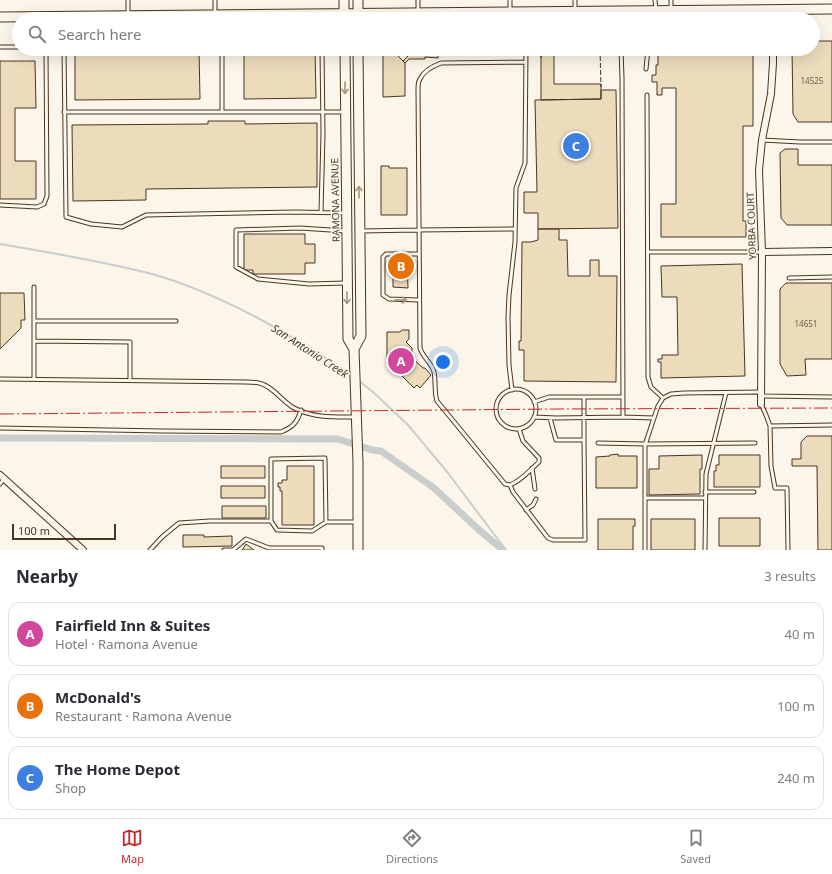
<!DOCTYPE html>
<meta charset="utf-8">
<style>
body{margin:0;font-family:"Noto Sans",sans-serif;background:#f7f7f7;color:#2b2b33}
.scale{position:absolute;left:12px;bottom:10px;width:104px;box-sizing:border-box;padding-left:4px;border:2px solid #4a3520;border-top:0;font-size:11px;line-height:14px;white-space:nowrap;color:#4a3520;-webkit-text-stroke:3px #fbf6e9;paint-order:stroke}
.you{position:absolute;left:443px;top:362px;width:14px;height:14px;margin:-10px;border:3px solid #fff;border-radius:50%;background:#1a73e8;box-shadow:0 0 0 6px #1a73e833}
.badge{display:grid;place-items:center;width:26px;height:26px;border-radius:50%;background:#c62828;color:#fff;font-size:13px;font-weight:700}
.pin{position:absolute;translate:-50% -50%;border:2px solid #fff;box-shadow:0 1px 4px #0006}
.list{margin:0;padding:0;list-style:none}
h2{display:flex;justify-content:space-between;align-items:center;height:52px;margin:0;padding:0 16px;font-size:17px}
h2 small{font-size:13px;font-weight:400;color:#7c7c81}
.list li{display:grid;grid-template-columns:26px 1fr auto;gap:12px;align-items:center;box-sizing:border-box;height:64px;margin:0 8px 8px;padding:0 8px;border:1px solid #e1e1e2;border-radius:12px}
.list b{display:block;font-size:15px;white-space:nowrap}
.list p{margin:0;font-size:13px;white-space:nowrap;color:#7c7c81}
.list em{font-size:13px;font-style:normal;color:#7c7c81}
.icon{flex:none;width:22px;height:22px;fill:none;stroke:currentColor;stroke-width:2;stroke-linecap:round;stroke-linejoin:round}
.map{position:relative;flex:none;width:832px;height:550px;overflow:hidden}
.search{position:absolute;background:#fff;box-shadow:0 4px 16px #0002;left:12px;right:12px;top:12px;height:44px;display:flex;align-items:center;gap:10px;box-sizing:border-box;padding:0 14px;border-radius:22px;color:#7c7c81;font-size:15px}
.sheet{height:268px;background:#fff}
nav{display:flex;justify-content:space-around;align-items:center;box-sizing:border-box;height:56px;border-top:1px solid #e1e1e2;background:#fff;font-size:11px;color:#7c7c81}
nav a{display:grid;justify-items:center;gap:2px}
nav .on{color:#c62828}
.map>svg:first-child{display:block}
</style>
<div class="map">
<svg width="832" height="550" viewBox="0 0 832 550">
<rect width="100%" height="100%" fill="#fbf6e9"/>
<g fill="none" stroke-linecap="round" stroke-linejoin="round">
<path stroke="#c9cecd" stroke-width="2" d="M 0,244 C 51,253 102,261 152,274 C 189,284 223,300 256,317 C 289,335 322,354 352,376
M 359,381 L 373,392 L 408,425 L 448,473 L 506,550"/>
<path stroke="#c9cecd" stroke-width="7" d="M 0,438 L 338,439 L 372,450 L 381,451 L 434,488 L 478,529 L 503,550"/>
</g>
<path fill="#ecdcbc" stroke="#4a3520" d="M 813,41 L 832,41 L 832,122 L 798,122 L 793,114 L 792,49 L 813,49 Z
M 199,49 L 200,99 L 75,100 L 75,50 Z
M 244,49 L 315,49 L 316,98 L 244,99 Z
M 384,49 L 398,49 L 397,50 L 401,53 L 400,55 L 394,50 L 385,50 Z
M 401,49 L 436,49 L 436,50 L 438,51 L 438,58 L 425,57 L 425,59 L 409,59 L 405,63 L 403,61 L 408,56 Z
M 392,51 L 391,53 L 395,53 L 405,63 L 405,96 L 383,97 L 383,52 Z
M 658,53 L 753,53 L 753,126 L 743,126 L 743,221 L 746,221 L 746,237 L 661,237 L 661,204 L 676,204 L 676,88 L 662,88 L 662,95 L 657,95 L 657,82 L 652,82 L 652,75 L 656,75 L 656,65 L 658,65 Z
M 541,55 L 554,55 L 554,84 L 601,84 L 601,99 L 541,100 Z
M 0,61 L 35,61 L 36,108 L 15,108 L 15,161 L 36,161 L 36,199 L 0,199 Z
M 601,90 L 616,90 L 618,228 L 538,229 L 538,213 L 524,213 L 524,192 L 537,192 L 535,100 L 601,99 Z
M 208,121 L 245,121 L 245,124 L 317,123 L 317,187 L 146,189 L 146,200 L 73,201 L 72,125 L 208,124 Z
M 785,149 L 798,149 L 798,165 L 832,165 L 832,225 L 787,225 L 781,218 L 780,153 Z
M 381,166 L 389,166 L 389,168 L 407,168 L 407,215 L 381,215 Z
M 538,229 L 559,229 L 559,240 L 567,240 L 568,276 L 590,276 L 590,260 L 599,260 L 599,276 L 617,276 L 616,382 L 524,381 L 524,350 L 519,350 L 519,341 L 521,341 L 522,242 L 531,242 L 538,240 Z
M 244,234 L 305,234 L 305,244 L 315,244 L 315,263 L 305,263 L 305,274 L 253,274 L 253,270 L 244,270 Z
M 393,259 L 407,259 L 408,288 L 393,287 Z
M 742,264 L 745,376 L 661,378 L 661,362 L 658,362 L 658,359 L 662,359 L 662,355 L 678,355 L 677,297 L 662,297 L 661,266 Z
M 786,283 L 832,283 L 832,359 L 805,359 L 806,375 L 787,376 L 780,364 L 780,289 Z
M 0,293 L 24,293 L 25,320 L 21,320 L 21,328 L 0,349 Z
M 402,330 L 409,330 L 409,339 L 406,342 L 412,348 L 412,358 L 423,368 L 425,368 L 431,375 L 420,388 L 417,385 L 414,388 L 389,363 L 387,363 L 387,332 L 400,332 Z
M 807,436 L 832,436 L 832,550 L 818,550 L 817,466 L 792,466 L 792,459 L 801,459 L 801,442 Z
M 618,454 L 618,456 L 637,456 L 637,488 L 596,488 L 596,457 L 610,456 L 610,455 Z
M 702,455 L 702,469 L 700,469 L 700,494 L 649,495 L 649,469 L 659,469 L 659,456 Z
M 719,455 L 760,455 L 760,487 L 714,487 L 714,471 L 716,471 L 716,465 L 719,465 Z
M 221,466 L 265,466 L 265,478 L 221,478 Z
M 287,466 L 314,466 L 314,525 L 282,525 L 282,491 L 280,491 L 280,487 L 278,487 L 278,483 L 282,483 L 282,480 L 287,480 Z
M 221,486 L 265,486 L 265,498 L 221,498 Z
M 222,506 L 266,506 L 266,518 L 222,518 Z
M 719,518 L 760,518 L 760,546 L 719,546 Z
M 598,519 L 635,519 L 635,526 L 633,526 L 633,550 L 598,550 Z
M 651,519 L 695,519 L 695,550 L 651,550 Z
M 183,535 L 204,535 L 204,537 L 232,536 L 232,546 L 183,547 Z
M 246,544 L 254,550 L 242,550 Z"/>
<g fill="none" stroke-linecap="round" stroke-linejoin="round">
<g stroke="#4a3520" stroke-width="5">
<path id="lane" d="M 128,0 L 128,14
M 418,0 L 418,11
M 510,0 L 510,10
M 575,0 L 575,10
M 655,0 L 656,9
M 671,0 L 671,9
M 215,13 L 215,0
M 620,13 L 620,19
M 648,13 L 649,19
M 0,47 L 19,47
M 64,49 L 66,217 L 91,224 L 122,227 L 146,215 L 296,212 L 346,213
M 222,49 L 222,112 L 345,112
M 621,49 L 622,78 L 623,417
M 526,62 L 441,63 C 433,66 424,70 420,79 C 418,82 418,86 418,89 L 420,348 C 423,358 432,363 434,372 C 436,382 434,392 437,401 L 505,484 L 510,485 L 513,492 L 548,538 L 553,540 L 585,540 L 584,440
M 646,69 L 648,49
M 647,95 L 648,377 L 651,387 L 663,398
M 64,112 L 222,112
M 762,140 L 800,142 L 832,142
M 0,205 L 37,207 L 44,204 L 47,196 L 46,49
M 321,212 L 323,134 L 322,49
M 346,231 L 300,228 L 236,230 L 236,267 L 258,279 L 309,284 L 346,283
M 361,231 L 418,230 L 515,229
M 648,252 L 762,252
M 419,254 L 386,254 L 383,257 L 383,295 L 389,299 L 419,300
M 789,278 L 832,277
M 34,287 L 34,341 L 130,342 L 130,380
M 34,321 L 176,321
M 34,341 L 34,379
M 0,379 L 246,382 C 251,382 257,382 262,384 C 273,387 283,402 294,408 C 313,418 334,417 355,417
M496 409a20 20 0 1 1 40 0a20 20 0 1 1-40 0Z
M 512,390 L 509,365 L 508,317 L 509,295 L 515,242 L 516,188 L 525,163 L 526,49
M 762,396 L 832,397
M 534,402 L 549,397 L 623,397
M 761,404 L 766,415 L 770,426 L 771,466 L 775,488 L 787,488 L 788,550
M 534,417 L 556,418 L 623,417 L 654,418
M 550,418 L 556,440 L 584,440 L 584,397
M 770,426 L 832,425
M 0,428 L 163,431 L 281,432 C 293,427 297,423 301,410
M 598,443 L 646,444 L 755,443
M 532,468 L 535,489
M 0,484 L 4,479
M 510,485 C 521,481 530,470 539,462 L 539,458 L 523,441 L 519,429
M 705,492 L 754,492
M 645,498 L 705,498
M 526,510 L 533,505 L 536,499
M 326,522 L 325,458 L 271,459 L 271,521 L 277,530 L 312,531 L 326,522 L 356,522
M 150,550 L 162,537 L 179,523 L 210,521 L 271,521
M 224,550 L 233,550 L 246,539 L 269,548 L 322,548 L 322,550
M 645,550 L 645,445 L 658,406 L 663,398 L 671,394 L 684,393 L 762,392
M 705,550 L 706,474 L 726,393"/>
</g>
<g stroke="#4a3520" stroke-width="8">
<path id="street" d="M 774,19 L 774,9
M 762,252 L 832,251
M 761,404 L 762,252 L 759,170 L 762,140 L 771,94 L 773,63 L 773,49
M 0,475 L 83,550"/>
</g>
<g stroke="#4a3520" stroke-width="11">
<path id="secondary" d="M 344,0 L 344,19
M 358,0 L 358,19
M 0,17 L 832,9
M 345,49 L 348,339 L 354,349
M 358,550 L 358,463 L 354,349 L 361,336 L 358,49"/>
</g>
<use href="#lane" stroke="#fbf6e9" stroke-width="3"/>
<use href="#street" stroke="#fbf6e9" stroke-width="6"/>
<use href="#secondary" stroke="#fbf6e9" stroke-width="9"/>
<path stroke="#4a3520" stroke-width="1" stroke-dasharray="5 2" stroke-linecap="butt" d="M 540,49 L 541,58
M 600,49 L 601,87"/>
<path stroke="#c62828" stroke-width="1" stroke-dasharray="14 3 2 3" stroke-linecap="butt" d="M 0,414 L 559,409 L 832,408"/>
</g>
<defs><path id="oneway-shaft" d="M-6 0H5M1.5-3L5.5 0L1.5 3" fill="none" stroke-width="1.6" stroke-linecap="round" stroke-linejoin="round"/></defs>
<g stroke="#a29684">
<use href="#oneway-shaft" transform="translate(345 88) rotate(90)"/>
<use href="#oneway-shaft" transform="translate(359 192) rotate(-91)"/>
<use href="#oneway-shaft" transform="translate(347 298) rotate(89)"/>
<use href="#oneway-shaft" transform="translate(401 300) rotate(1)"/>
</g>
<g text-anchor="middle" stroke-width="3" stroke-linejoin="round" paint-order="stroke">
<g font-size="8" fill="#725f47">
<text x="812" y="84">14525</text>
<text x="806" y="327">14651</text>
</g>
<g font-size="10" fill="#4a3520" stroke="#fbf6e9">
<text transform="translate(335 200) rotate(-91)" y="4">RAMONA AVENUE</text>
<text transform="translate(751 226) rotate(-92)" y="4">YORBA COURT</text>
</g>
<g font-size="11" font-style="italic" fill="#4a3520" stroke="#fbf6e9">
<text transform="translate(310 351) rotate(33)" y="4">San Antonio Creek</text>
</g>
</g>
</svg>
<div class="scale">100 m</div>
<div class="you"></div>
<div class="pin badge" style="left:401px;top:361px;background:#d1479c">A</div>
<div class="pin badge" style="left:401px;top:266px;background:#e8710a">B</div>
<div class="pin badge" style="left:576px;top:146px;background:#3f7fe0">C</div>
<div class="search"><svg class="icon" aria-label="search" viewBox="0 0 24 24"><circle cx="10" cy="10" r="6"/><path d="M15 15l6 6"/></svg>Search here</div>
</div>
<section class="sheet">
<h2>Nearby<small>3 results</small></h2>
<ul class="list">
<li><span class="badge" style="background:#d1479c">A</span><div><b>Fairfield Inn &amp; Suites</b><p>Hotel · Ramona Avenue</p></div><em>40 m</em></li>
<li><span class="badge" style="background:#e8710a">B</span><div><b>McDonald's</b><p>Restaurant · Ramona Avenue</p></div><em>100 m</em></li>
<li><span class="badge" style="background:#3f7fe0">C</span><div><b>The Home Depot</b><p>Shop</p></div><em>240 m</em></li>
</ul>
</section>
<nav>
<a class="on"><svg class="icon" aria-label="map" viewBox="0 0 24 24"><path d="M3 6l6-2 6 2 6-2v14l-6 2-6-2-6 2zM9 4v14M15 6v14"/></svg>Map</a>
<a><svg class="icon" aria-label="directions" viewBox="0 0 24 24"><path d="M12 3l9 9-9 9-9-9zM9 14v-3h6M13 9l2 2-2 2"/></svg>Directions</a>
<a><svg class="icon" aria-label="saved" viewBox="0 0 24 24"><path d="M7 4h10v16l-5-4-5 4z"/></svg>Saved</a>
</nav>
